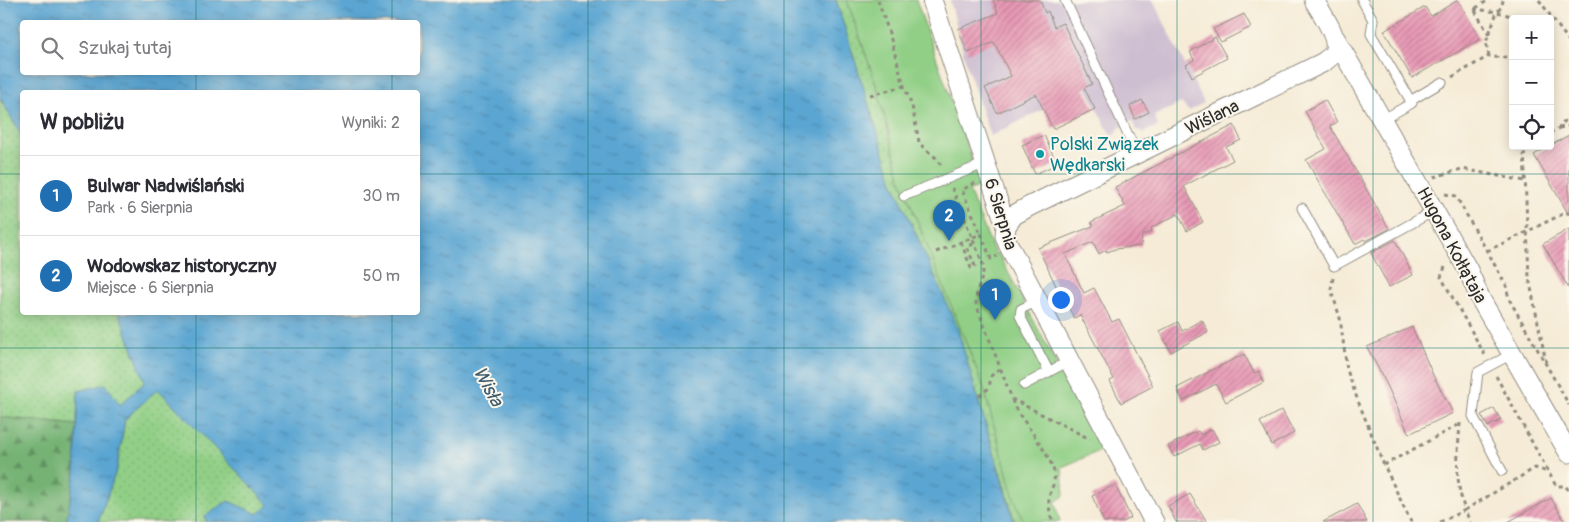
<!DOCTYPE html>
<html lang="pl">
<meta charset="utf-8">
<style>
body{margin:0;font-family:Pangolin,sans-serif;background:#f7f7f7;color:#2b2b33}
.controls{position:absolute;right:15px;top:15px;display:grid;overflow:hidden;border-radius:5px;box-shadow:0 2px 12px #0003}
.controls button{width:45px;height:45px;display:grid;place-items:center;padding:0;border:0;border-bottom:1px solid #e1e1e2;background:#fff;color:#2b2b33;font:25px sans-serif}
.you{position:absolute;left:1060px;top:299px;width:18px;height:18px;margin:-12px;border:4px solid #fff;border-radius:50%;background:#1a73e8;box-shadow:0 0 0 8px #1a73e833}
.badge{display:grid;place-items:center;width:32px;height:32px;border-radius:50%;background:#1f6fb2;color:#fff;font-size:16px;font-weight:700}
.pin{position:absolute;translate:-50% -41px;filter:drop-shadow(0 1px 2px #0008)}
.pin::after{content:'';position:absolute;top:26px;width:18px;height:15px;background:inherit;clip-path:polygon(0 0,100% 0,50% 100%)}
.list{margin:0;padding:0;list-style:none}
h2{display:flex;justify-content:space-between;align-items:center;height:65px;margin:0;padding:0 20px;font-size:21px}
h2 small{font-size:16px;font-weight:400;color:#7c7c81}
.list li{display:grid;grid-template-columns:32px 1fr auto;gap:15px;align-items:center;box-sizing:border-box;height:80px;padding:0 20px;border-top:1px solid #e1e1e2}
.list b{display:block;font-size:19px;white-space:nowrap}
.list p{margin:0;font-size:16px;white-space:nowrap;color:#7c7c81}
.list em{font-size:16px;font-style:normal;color:#7c7c81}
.icon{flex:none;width:28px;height:28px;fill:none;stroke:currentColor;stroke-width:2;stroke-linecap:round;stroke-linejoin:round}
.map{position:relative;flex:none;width:1569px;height:522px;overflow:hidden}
.search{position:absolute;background:#fff;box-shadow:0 2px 12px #0003;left:20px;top:20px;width:400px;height:55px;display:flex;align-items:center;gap:12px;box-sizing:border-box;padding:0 18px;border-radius:5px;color:#7c7c81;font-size:19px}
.panel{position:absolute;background:#fff;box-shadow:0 2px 12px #0003;left:20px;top:90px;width:400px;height:225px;border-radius:5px}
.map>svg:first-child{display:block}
</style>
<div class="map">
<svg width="1569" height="522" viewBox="0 0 1569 522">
<defs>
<pattern id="grass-dots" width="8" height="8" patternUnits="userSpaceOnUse" patternTransform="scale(1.25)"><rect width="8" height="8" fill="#91cf86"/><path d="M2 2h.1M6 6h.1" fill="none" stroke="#7db274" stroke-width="1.8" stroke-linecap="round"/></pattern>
<pattern id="forest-firs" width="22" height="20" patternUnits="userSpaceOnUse" patternTransform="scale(1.25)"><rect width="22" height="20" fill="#74b273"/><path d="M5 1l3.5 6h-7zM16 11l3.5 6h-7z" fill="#5f915f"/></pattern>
<pattern id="water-ripples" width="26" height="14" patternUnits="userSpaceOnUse" patternTransform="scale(1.25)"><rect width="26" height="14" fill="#5aa5d2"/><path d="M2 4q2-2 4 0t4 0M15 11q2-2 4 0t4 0" fill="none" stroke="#4b87ab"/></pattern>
<pattern id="building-hatch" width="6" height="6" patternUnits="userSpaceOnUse" patternTransform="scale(1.25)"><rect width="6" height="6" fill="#e899b5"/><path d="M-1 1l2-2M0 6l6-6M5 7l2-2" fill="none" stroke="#bc7d93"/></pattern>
</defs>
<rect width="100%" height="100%" fill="#fbf7ec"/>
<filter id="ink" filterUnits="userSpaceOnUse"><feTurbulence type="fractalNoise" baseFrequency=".02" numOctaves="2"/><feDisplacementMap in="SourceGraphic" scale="10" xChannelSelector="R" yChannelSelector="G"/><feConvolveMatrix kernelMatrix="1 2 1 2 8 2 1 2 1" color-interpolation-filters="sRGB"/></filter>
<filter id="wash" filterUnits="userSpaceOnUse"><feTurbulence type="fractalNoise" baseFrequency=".0096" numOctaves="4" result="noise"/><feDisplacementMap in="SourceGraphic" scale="20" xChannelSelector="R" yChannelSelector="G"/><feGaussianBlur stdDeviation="1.12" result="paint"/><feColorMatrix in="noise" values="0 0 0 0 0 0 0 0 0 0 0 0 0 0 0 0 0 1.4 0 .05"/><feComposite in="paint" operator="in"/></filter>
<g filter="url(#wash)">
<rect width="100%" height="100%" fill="#f5ebd6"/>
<path fill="#cebed1" d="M 950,0 L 1153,0 L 1204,103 L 1189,111 L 1181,103 L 1154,116 L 1158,126 L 1143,133 L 1140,130 L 1137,131 L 1132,121 L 1118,129 L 1117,133 L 1111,136 L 1086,88 L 990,136 L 966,63 Z"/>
<path fill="url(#grass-dots)" stroke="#5e7d58" d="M 836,0 L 847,0 L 877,87 L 901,180 L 983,385 L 1013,495 L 1024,522 L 1015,522 L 957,327 L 893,182 Z
M 0,98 L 22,136 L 22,312 L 119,313 L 145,382 L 120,406 L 78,391 L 77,425 L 0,417 Z
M 158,389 L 270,505 L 258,514 L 205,516 L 206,522 L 98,522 L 117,468 L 125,419 Z"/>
<path fill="url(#forest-firs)" stroke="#506e4f" d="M 0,417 L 77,425 L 75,474 L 66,522 L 0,522 Z"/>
<path fill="#91cf86" stroke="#5e7d58" d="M 847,0 L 916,0 L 981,185 L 969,191 L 995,254 L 998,253 L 1102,450 L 1062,467 L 1064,496 L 1055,502 L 1060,522 L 1024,522 L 1013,495 L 983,385 L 901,180 L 877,87 Z"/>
<path fill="url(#water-ripples)" stroke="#42687e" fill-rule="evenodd" d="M 0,0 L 836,0 L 893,182 L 957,327 L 1014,522 L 206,522 L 205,516 L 228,501 L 258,514 L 269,505 L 158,389 L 125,419 L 117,468 L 98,522 L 66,522 L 75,474 L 78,391 L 106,384 L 120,405 L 145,382 L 119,313 L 418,312 L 418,92 L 22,92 L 22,136 L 0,98 ZM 22,22 L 418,22 L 418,72 L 22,72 Z"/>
<g id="blocks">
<path fill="url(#building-hatch)" d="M 993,0 L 1040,0 L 1045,13 L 1048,11 L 1054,27 L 1063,23 L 1092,84 L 1084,88 L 1095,109 L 1053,129 L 1036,94 L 997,113 L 985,88 L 1011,76 L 994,42 L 968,53 L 958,29 L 998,13 Z
M 1458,0 L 1480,39 L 1412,78 L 1384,31 L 1425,7 L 1431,16 Z
M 1244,14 L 1251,27 L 1221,42 L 1213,29 Z
M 1215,37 L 1227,58 L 1192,77 L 1186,65 L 1194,60 L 1190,52 Z
M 1142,100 L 1149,112 L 1135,119 L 1130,106 Z
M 1325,100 L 1337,122 L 1330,126 L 1389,229 L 1366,241 L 1364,239 L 1355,244 L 1306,160 L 1326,149 L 1305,111 Z
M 1234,125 L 1241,140 L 1226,147 L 1233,160 L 1184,186 L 1203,222 L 1187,231 L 1178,214 L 1151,228 L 1152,231 L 1142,236 L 1141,246 L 1115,249 L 1107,252 L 1106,250 L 1099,254 L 1093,242 L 1065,254 L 1084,293 L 1094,288 L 1112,322 L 1119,319 L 1153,386 L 1121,403 L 1110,381 L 1114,379 L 1080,315 L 1074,318 L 1061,293 L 1060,294 L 1038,248 L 1093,226 L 1091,222 L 1125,206 L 1115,187 Z
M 1044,135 L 1057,164 L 1035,174 L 1022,145 Z
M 1569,135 L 1569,215 L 1534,155 Z
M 1569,229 L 1569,289 L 1543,244 Z
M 1395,240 L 1413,275 L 1389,287 L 1371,253 Z
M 1202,320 L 1208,332 L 1171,352 L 1160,331 L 1178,322 L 1182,331 Z
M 1412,327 L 1433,375 L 1453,413 L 1409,434 L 1387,385 L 1367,347 Z
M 1244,354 L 1254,373 L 1259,371 L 1264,382 L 1226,402 L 1216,384 L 1183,401 L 1177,388 Z
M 1494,408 L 1501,420 L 1488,427 L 1481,415 Z
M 1282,410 L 1294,433 L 1272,445 L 1260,422 Z
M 1212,429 L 1219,442 L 1203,450 L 1200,444 L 1174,457 L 1168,446 L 1198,431 L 1201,435 Z
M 1115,485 L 1131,518 L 1123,522 L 1104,522 L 1092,496 Z
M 1190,494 L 1207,522 L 1176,522 L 1168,506 Z
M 1551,498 L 1565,522 L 1508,522 Z
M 1357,504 L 1367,522 L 1323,522 Z"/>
</g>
</g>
<g filter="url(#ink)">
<use href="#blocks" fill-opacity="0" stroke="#908b80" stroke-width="1"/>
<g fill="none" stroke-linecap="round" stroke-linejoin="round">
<g stroke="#908b80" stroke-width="11">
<path id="lane" d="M 1065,0 L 1137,154
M 1362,0 L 1373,20 L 1371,34 L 1412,103 L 1382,120
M 1410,101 L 1442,82
M 904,196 L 986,163
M 1302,208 L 1334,266 L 1434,211
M 1038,301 L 1021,309 L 1020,316 L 1049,372
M 1024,385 L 1069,361
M 1502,471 L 1473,416 L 1478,372 L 1512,354"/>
</g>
<g stroke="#908b80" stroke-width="21">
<path id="street" d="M 932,0 L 1006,226 L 1005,236 L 1008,244 L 1154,522
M 1335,38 L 1468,270 L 1481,300 L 1569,453
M 1006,226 L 1014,215 L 1030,206 L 1324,62 C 1327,59 1331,57 1333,54 C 1342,40 1321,13 1314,0"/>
</g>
<path stroke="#908b80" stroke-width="3" stroke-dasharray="4 4" stroke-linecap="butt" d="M 878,0 L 890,36 L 904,86 L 912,106 L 919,142 L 923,147 L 936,158 L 943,168
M 1539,0 L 1569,41
M 1474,9 C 1487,11 1504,11 1515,19
M 1489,35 L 1474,9 L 1489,0
M 1489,56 L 1486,42 L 1497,12 L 1502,6 L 1503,0
M 1452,77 L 1489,56 L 1501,58 L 1513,55
M 870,95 L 904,86
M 1559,128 L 1569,126
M 1550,133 L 1559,128 L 1569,116
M 1527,146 L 1524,148 L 1529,278 L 1546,362
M 1434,177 L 1462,169 L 1525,181
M 975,183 L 962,190 L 981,234
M 952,188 L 983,264 C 985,279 975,288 976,304 L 1012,399 L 1090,439
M 1445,194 L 1456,196 L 1506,285 L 1509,299 L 1569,405
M 961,242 L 971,268 L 975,266 L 967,247 L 975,243
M 1487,251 L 1565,213 L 1569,213
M 936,252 L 981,234 L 991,259 L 997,256
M 1445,267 L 1441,277 L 1485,355
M 1333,278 L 1331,289 L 1340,318 L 1347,370 L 1358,401 L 1384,465 L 1411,522
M 1496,376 L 1556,486 L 1566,486 L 1569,492
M 979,396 L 989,388 L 991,376 L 1000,368
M 1012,400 L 1015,408 C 1025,423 1051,456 1054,472 C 1056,484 1050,489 1049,499 C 1048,506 1051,515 1053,522
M 1460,423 C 1458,454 1454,480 1465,510 L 1535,468 L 1548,472
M 1384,465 L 1460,424
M 1440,522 L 1465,510 L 1470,522"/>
<use href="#lane" stroke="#fff" stroke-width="9"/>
<use href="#street" stroke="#fff" stroke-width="19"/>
</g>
</g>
<path fill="none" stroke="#0f766e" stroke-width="1" stroke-opacity="0.55" d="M 196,0 L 196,22M 392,0 L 392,22M 588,0 L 588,522M 784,0 L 784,522M 981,0 L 981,522M 1177,0 L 1177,522M 1373,0 L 1373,522M 196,72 L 196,92M 392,72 L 392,92M 0,174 L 22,174M 418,174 L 1569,174M 196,312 L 196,522M 392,312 L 392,522M 0,348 L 1569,348"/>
<circle fill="#0f9aa8" stroke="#fbf7ec" stroke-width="2" cx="1040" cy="154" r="5"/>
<g text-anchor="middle" stroke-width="4" stroke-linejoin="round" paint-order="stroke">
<g font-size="18" fill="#2b2b2b" stroke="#fbf7ec">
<text transform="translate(1212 117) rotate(-26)" y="6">Wiślana</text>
<text transform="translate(1001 214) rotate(73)" y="6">6 Sierpnia</text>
<text transform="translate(1452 245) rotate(62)" y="6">Hugona Kołłątaja</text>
</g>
<g font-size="18" fill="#0d838f" stroke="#fbf7ec" text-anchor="start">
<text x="1050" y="150">Polski Związek<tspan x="1050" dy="21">Wędkarski</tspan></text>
</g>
<g font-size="19" font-style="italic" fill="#3e5c6e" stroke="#fbf7ec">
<text transform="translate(489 386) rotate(62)" y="7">Wisła</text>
</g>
</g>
</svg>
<div class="controls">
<button>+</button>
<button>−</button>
<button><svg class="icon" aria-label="locate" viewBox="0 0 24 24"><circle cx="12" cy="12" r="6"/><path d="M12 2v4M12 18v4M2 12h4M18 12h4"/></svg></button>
</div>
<div class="you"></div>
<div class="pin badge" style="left:995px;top:320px">1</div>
<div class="pin badge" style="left:949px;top:241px">2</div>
<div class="search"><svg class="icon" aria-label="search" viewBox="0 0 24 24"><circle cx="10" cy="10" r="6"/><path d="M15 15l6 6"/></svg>Szukaj tutaj</div>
<section class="panel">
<h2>W pobliżu<small>Wyniki: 2</small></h2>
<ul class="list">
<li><span class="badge">1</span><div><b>Bulwar Nadwiślański</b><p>Park · 6 Sierpnia</p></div><em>30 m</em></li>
<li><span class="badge">2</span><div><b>Wodowskaz historyczny</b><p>Miejsce · 6 Sierpnia</p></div><em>50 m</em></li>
</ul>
</section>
</div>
